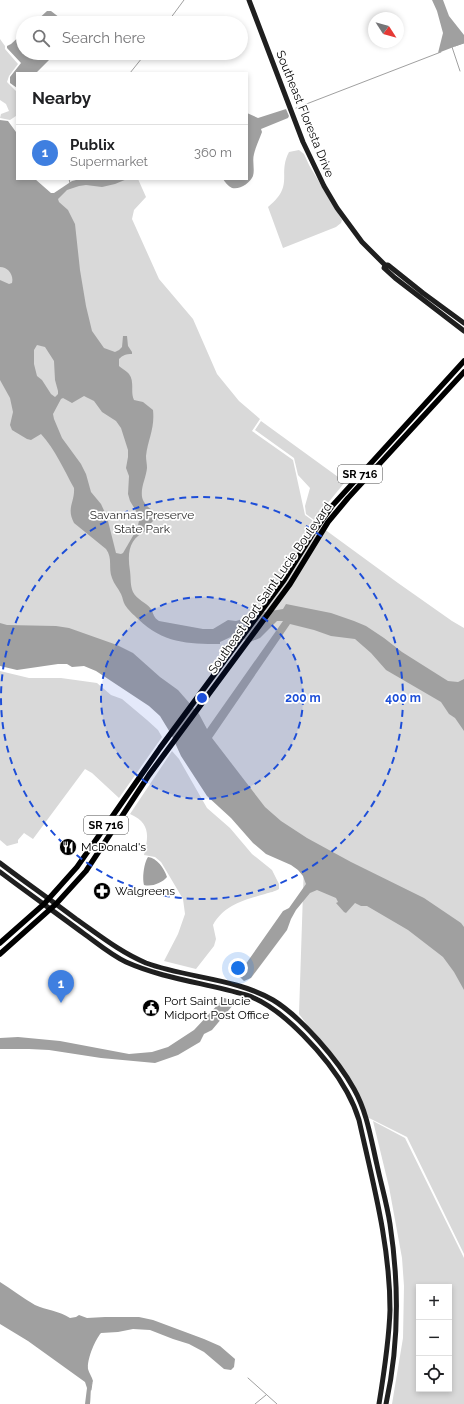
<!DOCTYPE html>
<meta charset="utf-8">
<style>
body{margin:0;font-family:Raleway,sans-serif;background:#f6f6f6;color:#202124}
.controls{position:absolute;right:12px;bottom:12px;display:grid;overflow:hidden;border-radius:0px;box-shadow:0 2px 6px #0003}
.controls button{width:36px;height:36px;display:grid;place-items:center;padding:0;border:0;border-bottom:1px solid #e0e0e0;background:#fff;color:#202124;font:20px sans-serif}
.compass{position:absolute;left:368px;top:12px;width:36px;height:36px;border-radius:50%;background:#fff;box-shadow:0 2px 6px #0003;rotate:126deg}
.you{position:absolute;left:238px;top:968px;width:14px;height:14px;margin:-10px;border:3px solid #fff;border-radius:50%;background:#1a73e8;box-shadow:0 0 0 6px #1a73e833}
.badge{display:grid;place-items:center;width:26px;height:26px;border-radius:50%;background:#111827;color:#fff;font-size:13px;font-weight:700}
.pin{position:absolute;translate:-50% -33px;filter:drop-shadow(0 1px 2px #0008)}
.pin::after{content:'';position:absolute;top:21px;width:14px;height:12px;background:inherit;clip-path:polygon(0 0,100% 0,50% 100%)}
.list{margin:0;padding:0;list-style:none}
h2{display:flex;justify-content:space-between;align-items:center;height:52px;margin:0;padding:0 16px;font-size:17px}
h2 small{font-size:13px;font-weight:400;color:#757577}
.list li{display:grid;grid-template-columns:26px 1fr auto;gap:12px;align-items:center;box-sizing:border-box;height:56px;padding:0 16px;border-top:1px solid #e0e0e0}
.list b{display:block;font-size:15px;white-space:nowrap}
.list p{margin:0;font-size:13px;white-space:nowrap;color:#757577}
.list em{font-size:13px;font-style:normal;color:#757577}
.icon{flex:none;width:22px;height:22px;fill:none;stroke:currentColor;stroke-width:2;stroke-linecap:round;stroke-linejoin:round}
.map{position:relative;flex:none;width:464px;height:1404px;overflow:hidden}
.search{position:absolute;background:#fff;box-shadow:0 2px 6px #0003;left:16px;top:16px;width:232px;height:44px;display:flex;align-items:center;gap:10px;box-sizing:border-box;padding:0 14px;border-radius:22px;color:#757577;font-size:15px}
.panel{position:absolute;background:#fff;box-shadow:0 2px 6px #0003;left:16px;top:72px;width:232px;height:108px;border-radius:0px}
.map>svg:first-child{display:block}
</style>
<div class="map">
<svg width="464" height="1404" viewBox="0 0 464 1404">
<rect width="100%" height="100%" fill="#fff"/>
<path fill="#d9d9d9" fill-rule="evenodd" d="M 0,39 L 5,46 L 5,49 L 18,64 L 9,76 L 7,82 L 16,91 L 17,90 L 17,113 L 16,116 L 10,120 L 0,118 L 1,114 L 9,111 L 6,104 L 0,100 Z
M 299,150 L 304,154 L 309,165 L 342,220 L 341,223 L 336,227 L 283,248 L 268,207 C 295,185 277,175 289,152 Z
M 111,179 L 138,179 L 146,197 L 134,210 L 132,219 L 159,279 L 193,319 L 217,374 L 239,401 L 260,419 L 252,431 L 293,460 L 305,515 L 398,583 L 452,621 L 464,628 L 464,1254 L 407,1137 L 367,1117 L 356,1090 L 299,1014 L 304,862 L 113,661 L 0,640 L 0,205 L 28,211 L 76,183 Z
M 261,421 L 345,482 L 314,520 L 306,514 L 305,506 L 310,488 L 298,475 L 294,458 L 255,430 Z
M 0,671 L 29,678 L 61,678 L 97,683 L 111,695 L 122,699 L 147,720 L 158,730 L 162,737 L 119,798 L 92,773 L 85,769 L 33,839 L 24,833 L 18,840 L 18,843 L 7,846 L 0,840 Z
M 172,751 L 179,759 L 207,808 L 230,828 L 252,854 L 272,870 L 279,884 L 279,889 C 274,892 271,892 265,894 C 244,900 224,905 213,925 L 216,939 L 214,946 L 196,969 L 164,961 L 178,934 L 185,914 L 183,899 L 161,862 L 155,857 L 144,855 C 149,835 150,823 130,814 Z
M 373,1121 L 405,1138 L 464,1258 L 464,1404 L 392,1404 L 403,1338 L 404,1286 L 402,1258 L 389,1187 ZM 419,1287 L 449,1287 L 449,1389 L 419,1389 Z"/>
<path fill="#a0a0a0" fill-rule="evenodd" d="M 432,0 L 443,0 L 449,16 L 464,35 L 464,43 L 438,53 L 443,33 L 437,11 Z
M 47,11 L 51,11 L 64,21 L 75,21 L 77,23 L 34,23 Z
M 23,33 L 23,53 L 53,53 L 49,60 L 36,73 L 17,73 L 17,88 L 10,83 L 10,77 L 21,63 L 7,48 L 7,46 L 11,44 Z
M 286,109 L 289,116 L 288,118 L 261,129 L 262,132 C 259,140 256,146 254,154 C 252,161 255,169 253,176 C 250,183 240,190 232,188 C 228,186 225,182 223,179 L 247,179 L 247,113 L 258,118 Z
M 0,120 L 8,121 L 16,132 L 17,179 L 35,179 L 51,193 L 54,193 L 72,181 L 80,179 L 127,179 L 115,184 L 102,187 L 86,185 L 79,186 L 67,190 L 58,199 L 59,202 L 68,210 L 75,224 L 80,270 L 86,306 L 92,331 L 104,348 L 115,352 L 119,350 L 122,347 L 123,336 L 127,336 L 128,346 L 132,352 L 132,354 C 126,354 123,355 119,359 L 119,366 C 122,369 127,371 129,374 C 135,382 130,392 134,400 L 143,402 L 153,410 C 155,429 148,439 146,456 C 146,460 147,464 147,468 C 146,479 138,492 144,502 C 148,509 157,512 163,518 C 152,522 153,518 148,530 C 129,538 127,552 130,571 C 131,578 130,585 133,592 C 137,600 146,602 151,609 C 154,614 153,617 159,621 L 203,629 L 213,629 L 228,620 L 236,621 L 265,612 L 283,609 L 286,604 L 331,613 L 354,621 L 366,626 L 384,638 L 402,652 L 448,681 L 458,682 L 464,679 L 464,731 L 455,718 L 449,714 L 441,702 L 386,670 L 371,653 L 355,639 L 331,636 L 314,630 L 290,624 L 212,738 L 265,807 L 281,821 L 307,838 L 351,862 L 424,898 L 461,923 L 464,927 L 464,990 L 454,972 L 443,957 L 408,930 L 367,906 L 361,906 L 355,903 L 346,913 L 344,912 L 336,903 L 338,902 L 336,898 L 317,890 L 310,893 L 296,910 L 291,919 L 287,930 L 251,978 L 244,981 L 238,975 L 283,911 L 289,908 L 306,884 L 303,876 L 298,870 L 291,865 L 266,854 L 253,843 L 231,818 L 207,796 L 181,756 L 171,734 L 160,716 L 149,706 L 96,671 L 84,666 L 72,667 L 67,664 L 58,664 L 17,670 L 0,666 L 0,623 L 7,625 L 56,626 L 69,628 L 117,645 L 133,653 L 160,677 L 178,690 L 199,714 L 207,729 L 283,621 L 277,621 L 260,638 L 250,642 L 235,635 L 220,642 L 220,644 C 187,644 163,643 138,619 C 134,615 128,610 125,605 C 123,602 123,598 121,594 C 118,588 114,584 112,578 C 108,568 113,558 106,549 L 74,523 C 66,508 75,502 74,488 C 64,470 55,449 41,434 L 31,440 L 27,439 L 12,430 L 10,425 L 13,412 L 10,398 L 0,380 L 0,280 L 9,284 L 12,283 C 14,275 8,267 0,267 ZM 37,345 L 45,347 L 54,361 L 55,380 L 58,391 L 58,394 L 55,397 L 51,394 L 42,380 L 37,376 L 34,364 L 34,350 ZM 84,396 L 94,401 L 102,412 L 116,421 L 121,428 L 128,450 L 128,457 L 126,468 L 129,476 L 128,494 L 130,501 L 139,516 L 139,521 L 137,529 L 123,553 L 121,554 L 116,553 L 107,517 L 101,504 L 91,492 L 86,474 L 81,464 L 62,438 L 54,419 L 53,414 L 61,399 L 63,398 L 72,403 Z
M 148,857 C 157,858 164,868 167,877 C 162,883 152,887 144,885 C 142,878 144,863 148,857 Z
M 224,998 L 231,1000 L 233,1002 L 233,1005 L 212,1030 L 204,1034 L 200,1042 L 178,1055 L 155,1063 L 101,1058 L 49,1050 L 29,1049 L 0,1049 L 0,1038 L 18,1037 L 60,1041 L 129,1054 L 152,1052 L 168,1047 L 194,1030 Z
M 0,1282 C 11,1289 23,1298 35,1305 C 46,1310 60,1311 70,1318 L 76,1317 L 79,1315 L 87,1318 L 105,1317 L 139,1317 L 153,1320 L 204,1339 L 220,1346 L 235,1359 L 234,1367 L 231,1370 L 224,1369 L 204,1352 L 189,1344 L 173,1339 L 150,1330 L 133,1329 L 118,1332 L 101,1333 C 95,1340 87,1359 88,1369 C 89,1373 92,1377 93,1381 C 90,1387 91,1397 90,1404 L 85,1404 L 87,1388 L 85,1382 L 28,1341 L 0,1324 Z"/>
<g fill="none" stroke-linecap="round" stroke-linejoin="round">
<path stroke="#a0a0a0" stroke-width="1" d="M 167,23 L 184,0
M 455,46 L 464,43
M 452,47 L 460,71
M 130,73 L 146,53
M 296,108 L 441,52
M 69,179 L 70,183
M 248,1378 L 277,1404
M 91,1390 L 92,1383
M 255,1404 L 266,1395"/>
<path stroke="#1f1f1f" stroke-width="5" d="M 249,0 L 303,142 L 324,186 L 337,208 L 362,242 L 385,265 L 388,265 L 423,293 L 464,323
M 385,265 L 384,268 L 395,278 L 464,331
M 0,863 C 25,882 51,900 76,919 C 99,935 120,952 146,963 C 187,978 235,978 273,1000 C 301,1017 338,1060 354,1089 C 367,1112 371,1139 377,1165 C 381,1184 387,1204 390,1224 C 399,1283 399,1345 386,1404
M 0,872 C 28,893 56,913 83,933 C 97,943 111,955 126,962 C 164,979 206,983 246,995 C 282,1006 329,1059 347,1092 C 352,1101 356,1110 359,1120 C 373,1183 390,1245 390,1310 C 389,1342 384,1373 379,1404"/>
<path stroke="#000" stroke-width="5.5" d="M 0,943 L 44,904 L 77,867 L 160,748 L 284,580 L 313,533 L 332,506 L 464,361
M 0,954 L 56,904 L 86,871 L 149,775 L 290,584 L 328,522 L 348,498 L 464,372"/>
</g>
<circle cx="202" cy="698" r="101" fill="#1d4ed8" fill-opacity=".12"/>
<g fill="none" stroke="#1d4ed8" stroke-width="2" stroke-dasharray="7 5">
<circle cx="202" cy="698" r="101"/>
<circle cx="202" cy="698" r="201"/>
</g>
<defs>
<g id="restaurant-disc" transform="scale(0.9)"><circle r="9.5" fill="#000" stroke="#fff"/><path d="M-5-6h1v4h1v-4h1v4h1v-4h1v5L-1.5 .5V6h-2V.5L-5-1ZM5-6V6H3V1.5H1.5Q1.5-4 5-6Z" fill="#fff"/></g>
<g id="pharmacy-disc" transform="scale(0.9)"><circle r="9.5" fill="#000" stroke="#fff"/><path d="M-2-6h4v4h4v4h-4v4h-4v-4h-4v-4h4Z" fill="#fff"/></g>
<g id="civic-disc" transform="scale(0.9)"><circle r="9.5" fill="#000" stroke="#fff"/><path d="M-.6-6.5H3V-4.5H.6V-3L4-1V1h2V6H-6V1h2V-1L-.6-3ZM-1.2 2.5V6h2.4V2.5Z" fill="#fff"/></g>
</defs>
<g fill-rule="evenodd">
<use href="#restaurant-disc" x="68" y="847"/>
<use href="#pharmacy-disc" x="102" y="891"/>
<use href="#civic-disc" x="151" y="1008"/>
</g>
<g text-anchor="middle" stroke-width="3.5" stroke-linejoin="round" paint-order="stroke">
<g fill="#fff" stroke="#4c4c4c" stroke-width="1">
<rect x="338" y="465" width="44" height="18" rx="3"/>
<rect x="84" y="816" width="44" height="18" rx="3"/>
</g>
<g font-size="11" font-weight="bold" fill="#000">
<text x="360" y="478">SR 716</text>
<text x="106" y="829">SR 716</text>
</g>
<g font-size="12" fill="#000" stroke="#fff">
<text transform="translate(305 114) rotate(68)" y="4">Southeast Floresta Drive</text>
<text transform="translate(270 588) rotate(-55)" y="4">Southeast Port Saint Lucie Boulevard</text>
</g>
<g font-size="12" fill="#303030" stroke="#fff">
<text x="142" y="519">Savannas Preserve<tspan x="142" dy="14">State Park</tspan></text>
</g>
<g font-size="12" fill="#000" stroke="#fff" text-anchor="start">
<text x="81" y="851">McDonald's</text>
<text x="115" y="895">Walgreens</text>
<text x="164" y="1005">Port Saint Lucie<tspan x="164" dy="14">Midport Post Office</tspan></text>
</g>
</g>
<circle cx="202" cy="698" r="6" fill="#1d4ed8" stroke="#fff" stroke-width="2"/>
<g font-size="12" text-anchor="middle" font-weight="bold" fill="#1d4ed8" stroke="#fff" stroke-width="3.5" stroke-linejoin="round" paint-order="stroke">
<text x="303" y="702">200 m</text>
<text x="403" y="702">400 m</text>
</g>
</svg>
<div class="controls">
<button>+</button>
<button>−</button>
<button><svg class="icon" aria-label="locate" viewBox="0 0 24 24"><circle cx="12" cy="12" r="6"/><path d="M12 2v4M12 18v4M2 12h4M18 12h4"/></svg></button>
</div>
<svg class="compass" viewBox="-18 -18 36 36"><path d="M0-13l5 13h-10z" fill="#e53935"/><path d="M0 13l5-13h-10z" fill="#757577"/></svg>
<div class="you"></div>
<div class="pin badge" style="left:61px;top:1003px;background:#3f7fe0">1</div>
<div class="search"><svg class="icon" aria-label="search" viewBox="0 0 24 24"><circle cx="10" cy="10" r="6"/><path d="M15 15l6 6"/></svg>Search here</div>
<section class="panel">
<h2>Nearby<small></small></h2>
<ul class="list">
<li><span class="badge" style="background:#3f7fe0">1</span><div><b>Publix</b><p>Supermarket</p></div><em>360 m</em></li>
</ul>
</section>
</div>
